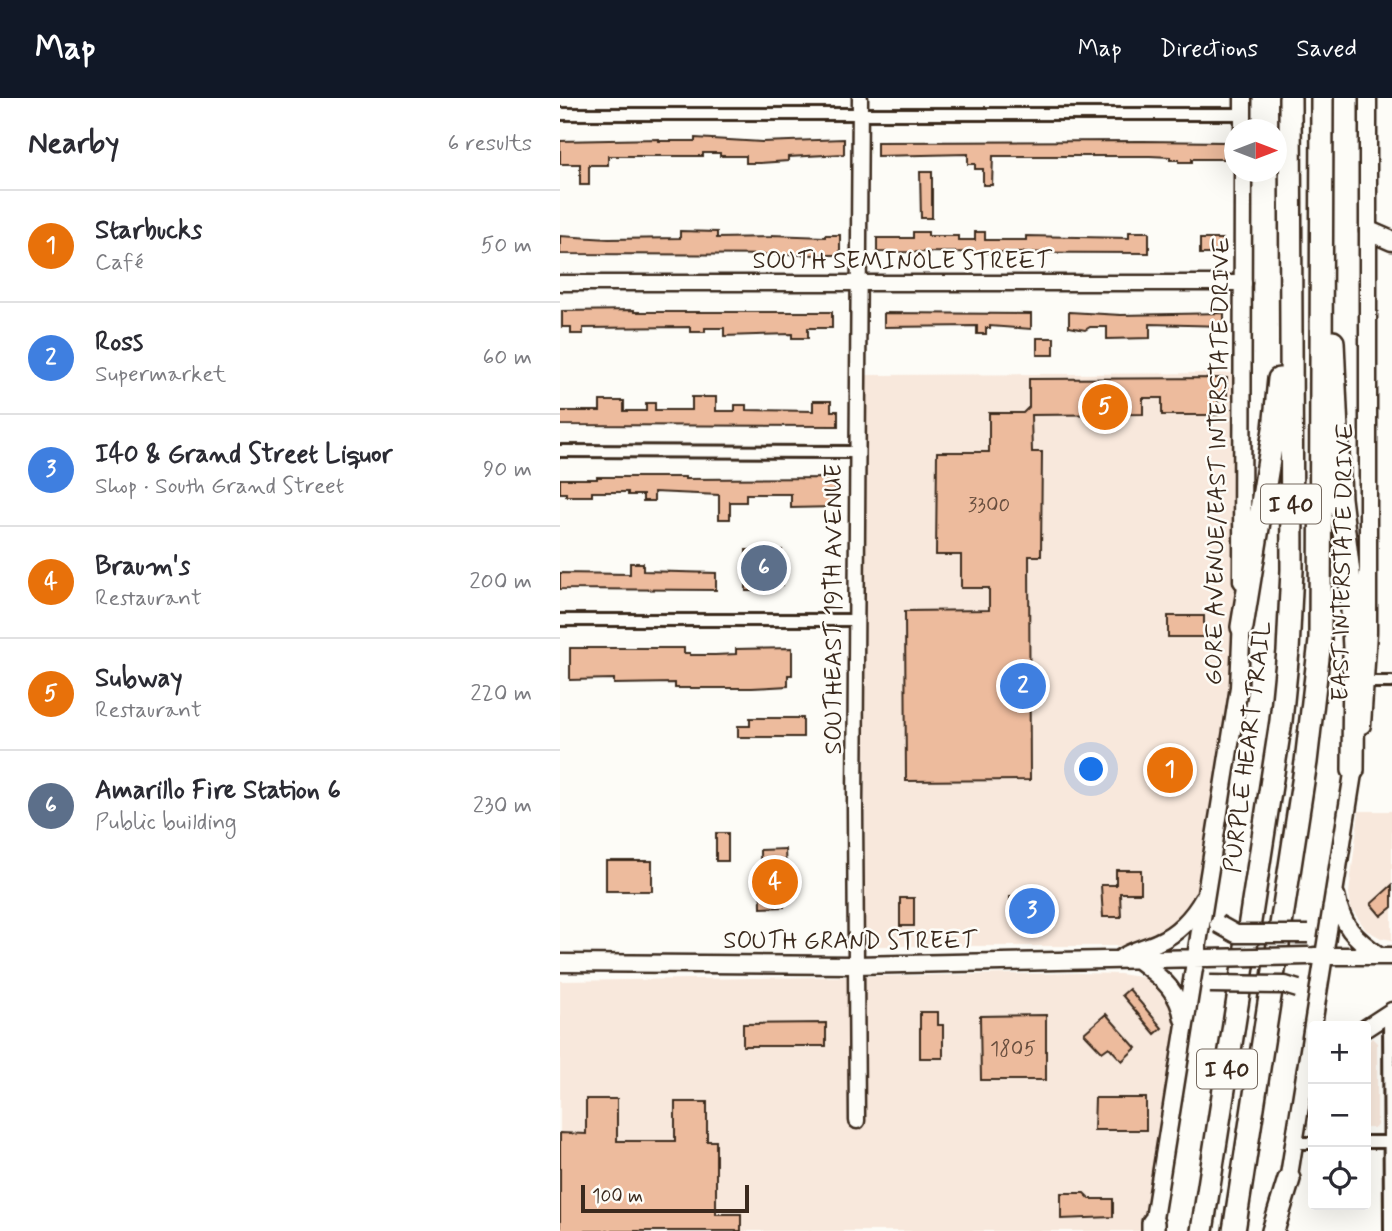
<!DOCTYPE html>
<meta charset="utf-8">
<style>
body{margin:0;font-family:Mynerve,sans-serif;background:#f7f7f7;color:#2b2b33}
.controls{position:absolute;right:21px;bottom:21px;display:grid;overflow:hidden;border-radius:7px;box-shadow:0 7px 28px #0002}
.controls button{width:63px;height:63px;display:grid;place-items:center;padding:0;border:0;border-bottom:2px solid #e1e1e2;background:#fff;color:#2b2b33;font:35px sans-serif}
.compass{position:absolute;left:664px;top:21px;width:63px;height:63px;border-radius:50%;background:#fff;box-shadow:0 7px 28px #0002;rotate:90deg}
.scale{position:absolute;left:21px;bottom:18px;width:168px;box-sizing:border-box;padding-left:7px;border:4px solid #3b2a1e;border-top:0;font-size:19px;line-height:24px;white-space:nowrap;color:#3b2a1e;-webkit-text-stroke:5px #fdfcf7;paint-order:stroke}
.you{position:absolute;left:532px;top:672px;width:24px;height:24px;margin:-18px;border:5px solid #fff;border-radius:50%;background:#1a73e8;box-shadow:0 0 0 10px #1a73e833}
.badge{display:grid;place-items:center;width:46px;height:46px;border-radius:50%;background:#111827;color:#fff;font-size:23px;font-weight:700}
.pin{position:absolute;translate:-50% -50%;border:4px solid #fff;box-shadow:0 2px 7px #0006}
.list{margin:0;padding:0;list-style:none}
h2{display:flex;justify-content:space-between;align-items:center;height:91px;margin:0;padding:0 28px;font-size:30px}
h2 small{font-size:23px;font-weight:400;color:#7c7c81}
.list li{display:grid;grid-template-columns:46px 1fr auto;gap:21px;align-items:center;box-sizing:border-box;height:112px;padding:0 28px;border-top:2px solid #e1e1e2}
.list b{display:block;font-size:26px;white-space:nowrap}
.list p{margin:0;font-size:23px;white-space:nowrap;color:#7c7c81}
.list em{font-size:23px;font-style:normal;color:#7c7c81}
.icon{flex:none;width:38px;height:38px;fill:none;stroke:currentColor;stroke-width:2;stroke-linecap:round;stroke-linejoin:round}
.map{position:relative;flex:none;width:832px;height:1133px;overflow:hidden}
header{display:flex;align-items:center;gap:42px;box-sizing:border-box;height:98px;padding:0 35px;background:#111827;color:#fff}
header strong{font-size:33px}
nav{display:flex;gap:38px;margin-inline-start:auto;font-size:24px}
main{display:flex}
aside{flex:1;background:#fff}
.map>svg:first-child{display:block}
</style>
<header>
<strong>Map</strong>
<nav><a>Map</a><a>Directions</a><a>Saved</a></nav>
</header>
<main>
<aside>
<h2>Nearby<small>6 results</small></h2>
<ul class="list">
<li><span class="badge" style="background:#e8710a">1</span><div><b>Starbucks</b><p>Café</p></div><em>50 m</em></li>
<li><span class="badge" style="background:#3f7fe0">2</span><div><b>Ross</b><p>Supermarket</p></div><em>60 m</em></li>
<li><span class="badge" style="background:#3f7fe0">3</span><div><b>I40 &amp; Grand Street Liquor</b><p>Shop · South Grand Street</p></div><em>90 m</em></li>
<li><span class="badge" style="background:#e8710a">4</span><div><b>Braum's</b><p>Restaurant</p></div><em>200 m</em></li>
<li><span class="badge" style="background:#e8710a">5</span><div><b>Subway</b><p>Restaurant</p></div><em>220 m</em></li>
<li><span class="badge" style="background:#5c6f8a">6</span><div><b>Amarillo Fire Station 6</b><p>Public building</p></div><em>230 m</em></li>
</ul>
</aside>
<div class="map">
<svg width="832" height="1133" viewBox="0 0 832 1133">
<rect width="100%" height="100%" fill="#fdfcf7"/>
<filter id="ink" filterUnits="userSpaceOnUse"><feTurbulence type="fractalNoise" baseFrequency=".0143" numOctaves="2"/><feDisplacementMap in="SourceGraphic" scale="14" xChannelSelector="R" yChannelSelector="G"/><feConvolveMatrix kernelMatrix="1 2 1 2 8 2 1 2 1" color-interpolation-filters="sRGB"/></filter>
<g filter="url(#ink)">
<path fill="#f8e8dc" d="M 674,275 L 675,568 L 639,796 L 619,826 L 577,848 L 313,848 L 309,847 L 305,840 L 305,277 Z
M 799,713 L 832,713 L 832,842 L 821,840 L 806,832 L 791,810 L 789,795 Z
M 518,875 L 560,876 L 586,880 L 596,884 L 608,896 L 617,921 L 583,1133 L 0,1133 L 0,883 Z
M 812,940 L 817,945 L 817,1027 L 815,1030 L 806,1030 L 806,946 Z"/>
<path fill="#edbb9d" stroke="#3b2a1e" stroke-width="2" d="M 135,40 L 202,44 L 284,41 L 284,56 L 228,59 L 228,63 L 200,65 L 186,65 L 186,58 L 160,58 L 160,55 L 143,55 L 143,58 L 48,58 L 48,67 L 29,67 L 29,87 L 20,87 L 20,66 L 0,66 L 0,43 L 99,41 L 99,43 L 135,43 Z
M 583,43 L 664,44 L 664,61 L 632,61 L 632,64 L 619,64 L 619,62 L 610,62 L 610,59 L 590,58 L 433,58 L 432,87 L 423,87 L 423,71 L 415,71 L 415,66 L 408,66 L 408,56 L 317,58 L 317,44 Z
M 360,74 L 372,74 L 372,120 L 361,120 Z
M 120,133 L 157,134 L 157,140 L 212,139 L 212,137 L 265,139 L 265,137 L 280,137 L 280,157 L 0,156 L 0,138 L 49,141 L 120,140 Z
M 353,134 L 368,134 L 368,138 L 398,138 L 398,142 L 415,142 L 415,134 L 425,134 L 425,142 L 466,142 L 466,138 L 569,140 L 569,134 L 589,134 L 589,155 L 317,154 L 317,140 L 353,140 Z
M 640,141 L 663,141 L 663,156 L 640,156 Z
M 74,212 L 74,214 L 272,214 L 272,230 L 248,230 L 248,240 L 232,240 L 232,236 L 164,238 L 164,230 L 145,230 L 145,234 L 130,234 L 130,229 L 23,230 L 23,236 L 11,236 L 11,229 L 2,229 L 2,213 Z
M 509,214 L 561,217 L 664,215 L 664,228 L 590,226 L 590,240 L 547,241 L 547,229 L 530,229 L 525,232 L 509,229 Z
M 324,215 L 471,216 L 471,231 L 430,228 L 430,230 L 426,230 L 426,236 L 417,236 L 417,228 L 324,229 Z
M 477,240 L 494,240 L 494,257 L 477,257 Z
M 667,280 L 667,300 L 658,300 L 658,317 L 602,317 L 602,300 L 583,300 L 583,316 L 471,317 L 472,354 L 482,354 L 481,458 L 469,458 L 470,682 L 346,683 L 345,513 L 429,512 L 429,490 L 401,490 L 401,457 L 376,457 L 377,354 L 429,354 L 429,315 L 463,315 L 469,309 L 469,281 Z
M 132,299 L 156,299 L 156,313 L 175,313 L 175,307 L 186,307 L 186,312 L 253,313 L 253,303 L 271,303 L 271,313 L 278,313 L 278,328 L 0,327 L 0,313 L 40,313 L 40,303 L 64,303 L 64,313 L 86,313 L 86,305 L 95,305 L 95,312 L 132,312 Z
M 37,379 L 125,379 L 125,381 L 275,380 L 275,409 L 231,410 L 231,396 L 186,396 L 186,404 L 170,404 L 170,421 L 159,421 L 159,397 L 94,394 L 94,403 L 83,403 L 83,397 L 68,397 L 68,394 L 32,394 L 32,398 L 6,398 L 6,395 L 0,395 L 0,381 L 37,381 Z
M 186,452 L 222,452 L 222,488 L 201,488 L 201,493 L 186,493 Z
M 70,465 L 83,465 L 83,473 L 156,475 L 156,492 L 0,491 L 0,475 L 70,476 Z
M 608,518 L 644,518 L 644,539 L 608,539 Z
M 10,550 L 124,550 L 124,555 L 130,555 L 130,557 L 155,557 L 176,556 L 176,551 L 232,550 L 232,577 L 228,577 L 228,588 L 192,590 L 115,590 L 115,585 L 54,586 L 54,581 L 10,582 Z
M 190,620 L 243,620 L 243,639 L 178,639 L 178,628 L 190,628 Z
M 585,663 L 622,663 L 622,678 L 585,678 Z
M 156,735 L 168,735 L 168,763 L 156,763 Z
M 225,751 L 226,776 L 229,779 L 229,788 L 224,792 L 224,809 L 201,810 L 200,752 Z
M 46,763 L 92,763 L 92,793 L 46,793 Z
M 556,772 L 581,772 L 581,795 L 560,795 L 561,819 L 543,819 L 541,787 L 556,787 Z
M 832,787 L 832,809 L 821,818 L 811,806 Z
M 486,798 L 486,808 L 493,808 L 493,818 L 450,821 L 450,799 Z
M 340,800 L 354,800 L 354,828 L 340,828 Z
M 569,891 L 602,930 L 595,936 L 562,897 Z
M 360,914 L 378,914 L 378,927 L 383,927 L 383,960 L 360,960 Z
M 546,916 L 576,950 L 562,963 L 549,949 L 542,954 L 524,935 Z
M 486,917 L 486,982 L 421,982 L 420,918 Z
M 266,925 L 266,948 L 183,948 L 183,926 Z
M 535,1000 L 586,1000 L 586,1032 L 534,1032 Z
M 26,1001 L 57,1001 L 57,1043 L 115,1043 L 115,1004 L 147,1004 L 147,1043 L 156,1043 L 156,1116 L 181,1116 L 181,1133 L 0,1133 L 0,1035 L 26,1036 Z
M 501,1095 L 524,1095 L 530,1101 L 553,1101 L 553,1119 L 501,1121 Z"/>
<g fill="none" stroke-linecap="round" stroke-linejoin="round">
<g stroke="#3b2a1e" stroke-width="16">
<path id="minor" d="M 0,16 L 683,16
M 0,353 L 296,354
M 0,522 L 296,522
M 806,584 L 832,584
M 829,914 L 830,1133
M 806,1044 L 832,1044
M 734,1045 L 753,1045"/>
</g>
<g stroke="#3b2a1e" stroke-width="19">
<path id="tertiary" d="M 0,185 L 684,185
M 297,1023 L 295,710 L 300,0"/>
</g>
<g stroke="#3b2a1e" stroke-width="21">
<path id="secondary" d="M 683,0 L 683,32
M 682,483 L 683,74
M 802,627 L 808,534 L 808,0
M 776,797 C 782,828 794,840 820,858
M 754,858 L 832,858
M 561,860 C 573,852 585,850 598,844 C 617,836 633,819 643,801
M 577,861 C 598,878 619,891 623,921
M 0,865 L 294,867 L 645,860
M 806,930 L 832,913
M 727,1090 L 795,663
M 592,1133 L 679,589 L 682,520"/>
</g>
<g stroke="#3b2a1e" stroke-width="23">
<path id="primary" d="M 809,133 L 832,143"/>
</g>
<g stroke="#3b2a1e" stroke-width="26">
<path id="motorway" d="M 773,244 L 780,400 L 791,492 L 794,550 L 793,672
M 682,529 L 714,331 L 719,281
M 593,1125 L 593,1133
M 642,1133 L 721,623 L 728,553 L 732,472 L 730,0
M 674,1133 L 746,664 L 760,543 L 762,0
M 713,1133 L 729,1081"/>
</g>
<use href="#minor" stroke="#fdfcf7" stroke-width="10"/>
<use href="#tertiary" stroke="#fdfcf7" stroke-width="14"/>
<use href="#secondary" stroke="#fdfcf7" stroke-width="16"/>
<use href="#primary" stroke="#fdfcf7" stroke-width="18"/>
<use href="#motorway" stroke="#fdfcf7" stroke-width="21"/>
<g stroke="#3b2a1e" stroke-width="21" stroke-linecap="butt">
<path id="secondary-bridge" d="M 658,826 L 676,836 L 748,836
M 647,860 L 749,858
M 650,886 L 725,887 L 738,891"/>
</g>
<use href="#secondary-bridge" stroke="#fdfcf7" stroke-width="16"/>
</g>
</g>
<g text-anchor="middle" stroke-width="5" stroke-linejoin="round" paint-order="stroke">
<g font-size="21" fill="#684e3e">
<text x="429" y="413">3300</text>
<text x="453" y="957">1805</text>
</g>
<g fill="#fdfcf7" stroke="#75695f" stroke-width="2">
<rect x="701" y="386.5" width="60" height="39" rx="5"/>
<rect x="637" y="951.5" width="60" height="39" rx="5"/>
</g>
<g font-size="23" font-weight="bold" fill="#3b2a1e">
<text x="731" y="414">I 40</text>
<text x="667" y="979">I 40</text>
</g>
<g font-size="24" fill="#3b2a1e" stroke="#fdfcf7">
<text x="342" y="170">SOUTH SEMINOLE STREET</text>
<text transform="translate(657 363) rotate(-89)" y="8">GORE AVENUE/EAST INTERSTATE DRIVE</text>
<text transform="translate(782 464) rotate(-89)" y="8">EAST INTERSTATE DRIVE</text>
<text transform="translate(273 511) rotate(-90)" y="8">SOUTHEAST 19TH AVENUE</text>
<text transform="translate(687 649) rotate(-83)" y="8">PURPLE HEART TRAIL</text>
<text x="290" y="850">SOUTH GRAND STREET</text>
</g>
</g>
</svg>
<div class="controls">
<button>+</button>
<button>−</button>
<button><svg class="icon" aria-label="locate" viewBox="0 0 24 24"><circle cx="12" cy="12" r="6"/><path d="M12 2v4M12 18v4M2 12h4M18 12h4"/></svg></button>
</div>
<svg class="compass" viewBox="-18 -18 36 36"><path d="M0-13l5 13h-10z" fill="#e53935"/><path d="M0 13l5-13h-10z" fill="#7c7c81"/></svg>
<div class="scale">100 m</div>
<div class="you"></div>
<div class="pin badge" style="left:610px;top:672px;background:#e8710a">1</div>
<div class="pin badge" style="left:463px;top:588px;background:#3f7fe0">2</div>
<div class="pin badge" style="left:472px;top:813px;background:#3f7fe0">3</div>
<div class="pin badge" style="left:215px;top:784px;background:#e8710a">4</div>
<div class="pin badge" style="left:545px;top:309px;background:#e8710a">5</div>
<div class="pin badge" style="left:204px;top:470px;background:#5c6f8a">6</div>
</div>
</main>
